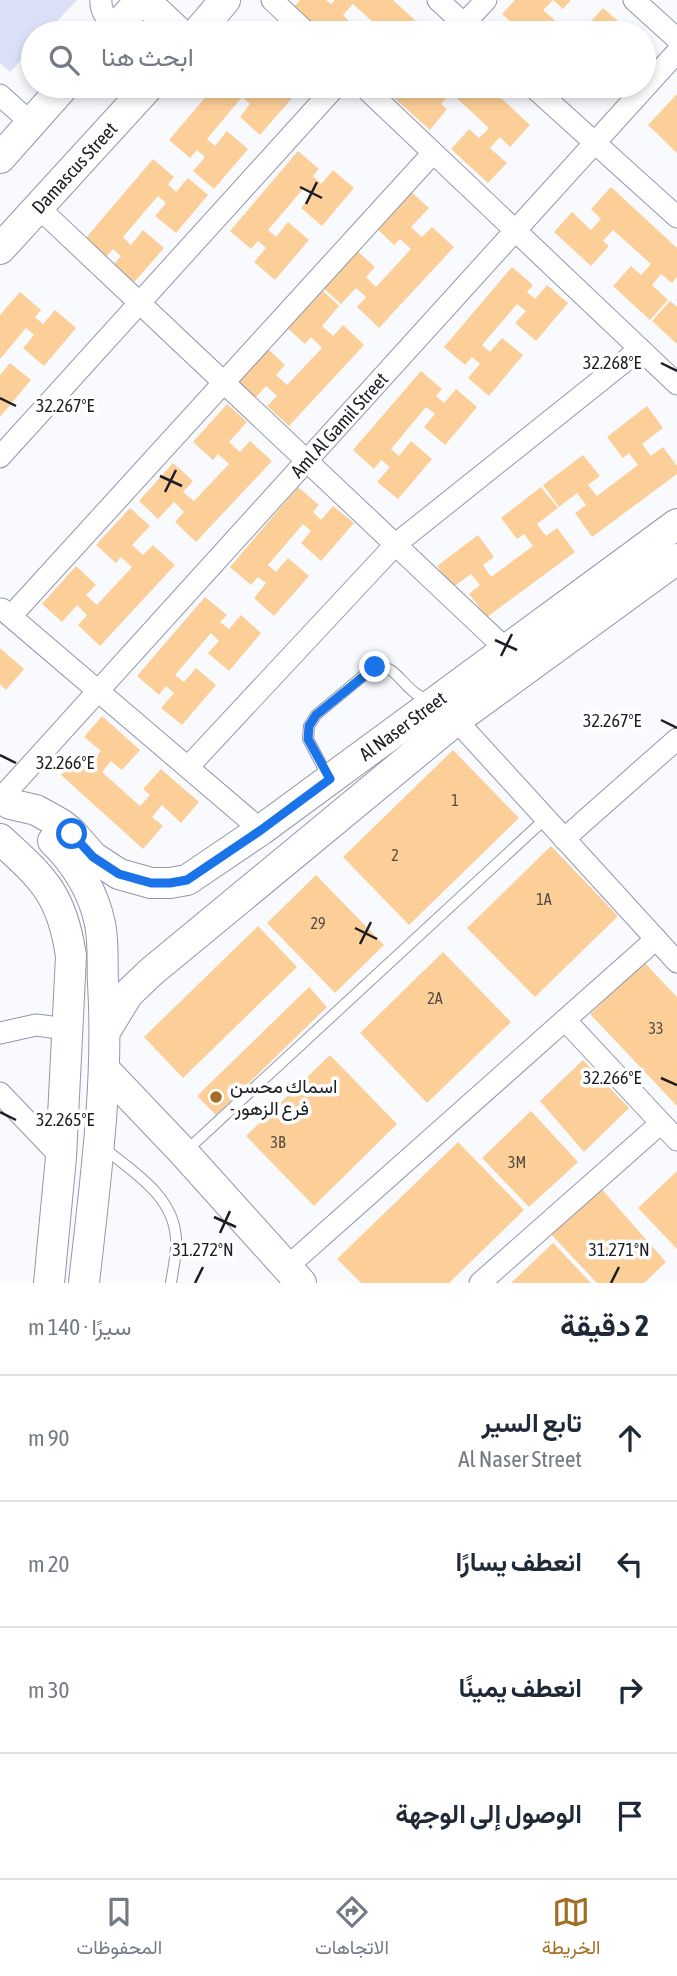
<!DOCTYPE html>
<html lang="ar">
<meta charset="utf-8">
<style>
body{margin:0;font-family:"Asap Condensed",Vazirmatn,sans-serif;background:#f6f6f7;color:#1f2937;direction:rtl}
.stop{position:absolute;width:21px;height:21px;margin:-16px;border:5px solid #1a73e8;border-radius:50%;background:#fff}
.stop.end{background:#1a73e8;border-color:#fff;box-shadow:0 2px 7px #0008}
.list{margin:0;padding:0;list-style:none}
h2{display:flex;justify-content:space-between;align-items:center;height:91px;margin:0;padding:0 28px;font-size:30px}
h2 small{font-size:23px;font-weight:400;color:#747a83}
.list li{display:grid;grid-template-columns:46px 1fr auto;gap:21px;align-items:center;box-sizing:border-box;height:126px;padding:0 28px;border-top:2px solid #e0e1e3}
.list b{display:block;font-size:26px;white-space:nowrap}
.list p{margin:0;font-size:23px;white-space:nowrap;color:#747a83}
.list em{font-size:23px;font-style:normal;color:#747a83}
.icon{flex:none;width:38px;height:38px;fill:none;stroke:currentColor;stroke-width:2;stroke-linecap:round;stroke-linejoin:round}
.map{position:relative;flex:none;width:677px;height:1283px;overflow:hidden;direction:ltr}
.search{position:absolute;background:#fff;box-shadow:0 4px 10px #0003;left:21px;right:21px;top:21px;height:77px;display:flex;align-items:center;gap:18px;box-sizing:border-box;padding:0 24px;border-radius:38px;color:#747a83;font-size:26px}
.sheet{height:595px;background:#fff}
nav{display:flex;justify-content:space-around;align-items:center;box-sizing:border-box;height:98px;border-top:2px solid #e0e1e3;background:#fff;font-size:19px;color:#747a83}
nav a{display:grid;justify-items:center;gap:4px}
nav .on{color:#a26e26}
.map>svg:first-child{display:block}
</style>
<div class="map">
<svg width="677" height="1283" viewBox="0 0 677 1283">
<rect width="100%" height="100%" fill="#f9fafe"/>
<path fill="#dbe0f7" d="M 0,0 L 77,0 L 46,33 L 33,33 L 33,47 L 10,72 L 0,63 Z"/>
<path fill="#fccf98" d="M 300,0 L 326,0 L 331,4 L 335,0 L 393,0 L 429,33 L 385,33 L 353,4 L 343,15 L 349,21 L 338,33 L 323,33 L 294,7 Z
M 515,0 L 553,0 L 543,10 L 569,33 L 524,33 L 502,14 Z
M 553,0 L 571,0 L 563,9 Z
M 603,8 L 632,33 L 591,33 L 585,28 Z
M 215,86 L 252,86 L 260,93 L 266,86 L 280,86 L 293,97 L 260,135 L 240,117 L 250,104 L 242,97 L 207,139 L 215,146 L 227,131 L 248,149 L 214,189 L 193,171 L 205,157 L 197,150 L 190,158 L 169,140 Z
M 401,86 L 421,86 L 429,93 L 436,86 L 488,86 L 530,125 L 510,147 L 500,137 L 490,148 L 507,163 L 488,183 L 451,149 L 469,129 L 479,138 L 489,128 L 451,93 L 441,104 L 447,109 L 430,130 L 392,96 Z
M 677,94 L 677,153 L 648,125 Z
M 298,151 L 319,169 L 313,176 L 321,184 L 333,170 L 354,188 L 322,226 L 301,208 L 312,195 L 304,188 L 268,230 L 276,237 L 288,222 L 309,240 L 275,280 L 254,262 L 266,248 L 258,241 L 251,249 L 230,231 Z
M 153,159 L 174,177 L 168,184 L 176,192 L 188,178 L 208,195 L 176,233 L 155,216 L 166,203 L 158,196 L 123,237 L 131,245 L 143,230 L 164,248 L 129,288 L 109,270 L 121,256 L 113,249 L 106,257 L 85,239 Z
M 611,187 L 677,248 L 677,277 L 672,283 L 661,274 L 652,285 L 668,300 L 650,320 L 613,286 L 631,266 L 641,275 L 651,264 L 613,230 L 603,241 L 609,246 L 591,266 L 554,232 L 572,212 L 591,230 L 601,219 L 591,209 Z
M 409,190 L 429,208 L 411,227 L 422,237 L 432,227 L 454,247 L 379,328 L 357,307 L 366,297 L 356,288 L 341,304 L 321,286 L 355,249 L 375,267 L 366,277 L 376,287 L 411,249 L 400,239 L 394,245 L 375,227 Z
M 512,267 L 533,285 L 527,292 L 535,299 L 547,285 L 568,303 L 536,341 L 515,323 L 526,311 L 517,304 L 482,345 L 490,352 L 502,338 L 523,355 L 489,396 L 468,378 L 480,364 L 472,357 L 465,365 L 444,347 Z
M 320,288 L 339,306 L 322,326 L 333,336 L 343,325 L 364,345 L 289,426 L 267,406 L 277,396 L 266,386 L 251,403 L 231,384 L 266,347 L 285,365 L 276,375 L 287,385 L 322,348 L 311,337 L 305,344 L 285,326 Z
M 20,292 L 41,310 L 35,317 L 43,324 L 55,310 L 76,328 L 44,366 L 23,348 L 34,335 L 26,328 L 0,359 L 0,315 Z
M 670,301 L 677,307 L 677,344 L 652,321 Z
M 10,363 L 31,380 L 0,417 L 0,375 Z
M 421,371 L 442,389 L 436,396 L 444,403 L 456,389 L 477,407 L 445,445 L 424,427 L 435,414 L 426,407 L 391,449 L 399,456 L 411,441 L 432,459 L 398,499 L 377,482 L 390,467 L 381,460 L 374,469 L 353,450 Z
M 227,404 L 247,422 L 229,442 L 240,452 L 250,441 L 272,461 L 196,542 L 175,522 L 184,512 L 174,502 L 158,519 L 139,501 L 173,463 L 193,481 L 183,492 L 194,501 L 229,464 L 218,454 L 213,460 L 193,442 Z
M 647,406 L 663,428 L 642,444 L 651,456 L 663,447 L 677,466 L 677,474 L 592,537 L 575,513 L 586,505 L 577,493 L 559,507 L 543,485 L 583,455 L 600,476 L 588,485 L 597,496 L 638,465 L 629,453 L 623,458 L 607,437 Z
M 298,487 L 319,505 L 313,512 L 321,520 L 333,506 L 354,523 L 321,561 L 301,543 L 311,531 L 303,524 L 268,565 L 276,572 L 288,558 L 309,576 L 274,616 L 254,598 L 266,583 L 258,577 L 251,585 L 230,567 Z
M 541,487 L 558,508 L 537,524 L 546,536 L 557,528 L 575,552 L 487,617 L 469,594 L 480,585 L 471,574 L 453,587 L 437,566 L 478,535 L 494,557 L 483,565 L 491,577 L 533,546 L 524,534 L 517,539 L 501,518 Z
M 130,508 L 150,526 L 132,545 L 143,555 L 153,545 L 175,565 L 100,646 L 78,625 L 87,615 L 77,605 L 62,622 L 42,604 L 76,566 L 96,585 L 86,595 L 97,605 L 132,567 L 121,557 L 116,563 L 96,545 Z
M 205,597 L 227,615 L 220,622 L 229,629 L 241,615 L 261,633 L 229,671 L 208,653 L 219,641 L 211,633 L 175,675 L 184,682 L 196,668 L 216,685 L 182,725 L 161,708 L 174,693 L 166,686 L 159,695 L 137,676 Z
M 0,648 L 24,669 L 6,690 L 0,684 Z
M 102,716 L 140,750 L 122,770 L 111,761 L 102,772 L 140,806 L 150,795 L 143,789 L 161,769 L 199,802 L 181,823 L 162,805 L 152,817 L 163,826 L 143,849 L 61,775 L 81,753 L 91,762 L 101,751 L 84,737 Z
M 453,750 L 519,818 L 409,925 L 343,857 Z
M 551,846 L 618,916 L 535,997 L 467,928 Z
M 316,875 L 384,945 L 335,993 L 267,923 Z
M 258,926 L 297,967 L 183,1078 L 144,1037 Z
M 443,952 L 511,1022 L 427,1103 L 360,1033 Z
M 644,962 L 677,997 L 677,1106 L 590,1014 Z
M 309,987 L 327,1007 L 216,1115 L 197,1096 Z
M 330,1055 L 397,1124 L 314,1206 L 246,1136 Z
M 583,1060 L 629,1108 L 584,1152 L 540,1101 Z
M 531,1111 L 578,1162 L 529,1207 L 482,1158 Z
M 458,1142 L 524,1210 L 449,1283 L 361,1283 L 337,1259 Z
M 677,1171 L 677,1249 L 638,1208 Z
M 598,1185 L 666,1262 L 644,1283 L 597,1283 L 548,1231 Z
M 553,1243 L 591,1283 L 511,1283 Z"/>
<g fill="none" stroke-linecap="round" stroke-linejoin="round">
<g stroke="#9397a8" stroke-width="12">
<path id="lane" d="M 328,777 L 308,739 L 309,726 L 316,715 L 375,666 C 399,664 404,695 431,700
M 104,1148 C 134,1173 174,1196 176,1239 C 177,1254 173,1269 171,1283
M 186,1151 L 545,819"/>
</g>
<g stroke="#9397a8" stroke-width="23">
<g id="street">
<path d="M 101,0 C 100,13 108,19 116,28"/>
<path d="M 272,0 L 307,33"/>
<path d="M 438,0 L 474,33"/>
<path d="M 634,0 L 677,39"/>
<path d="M 464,24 L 486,0"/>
<path d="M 363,86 L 677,384"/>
<path d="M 532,86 L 677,217"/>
<path d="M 0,95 L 31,123"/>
<path d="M 38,207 L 507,650"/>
<path d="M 0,457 L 336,86"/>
<path d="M 2,609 L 261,830"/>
<path d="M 11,616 L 433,153"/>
<path d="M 456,720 L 677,962"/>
<path d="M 188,767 L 396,544 L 640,349"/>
<path id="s1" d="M 2,797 L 677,52"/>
<path d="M 564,839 L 677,739"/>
<path d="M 565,1020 L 677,1140"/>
<path d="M 0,1033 L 36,1025 L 67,1029"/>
<path d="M 0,1093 L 61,1157"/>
<path d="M 287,1267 L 656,939"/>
<path d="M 480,1283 L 661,1123"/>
</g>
</g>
<g stroke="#9397a8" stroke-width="32">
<g id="secondary">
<path d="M 144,0 L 179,33"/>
<path d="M 111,33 L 141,0"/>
<path d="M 197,33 L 225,0"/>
<path d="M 0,158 L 64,86"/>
<path id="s2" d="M 0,249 L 149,86"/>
<path id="s3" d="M 10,804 L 36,810 L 61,824 L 72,833 L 93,857 L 119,874 L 151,883 L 170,883 L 187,880 L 261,830 L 677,524"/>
<path d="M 0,839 C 44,879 62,895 71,956 L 61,1157 L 49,1283"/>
<path d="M 53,841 C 76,863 94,893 100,924 C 104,943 102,964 103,983 C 109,1084 95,1183 84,1283"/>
<path d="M 106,1030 L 128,994 L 151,972 L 456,720 L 677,559"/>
<path d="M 104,1069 L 184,1153 L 301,1283"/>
</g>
</g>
<use href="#lane" stroke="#fff" stroke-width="10"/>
<use href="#street" stroke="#fff" stroke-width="21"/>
<use href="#secondary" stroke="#fff" stroke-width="30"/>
</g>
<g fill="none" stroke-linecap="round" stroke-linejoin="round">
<path stroke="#1a73e8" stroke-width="9" d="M 72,834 L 93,857 L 119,874 L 151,883 L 170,883 L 187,880 L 261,830 L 330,779 L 308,739 L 309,726 L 316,715 L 375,667"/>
</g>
<path fill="none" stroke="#1c1e24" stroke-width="2.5" d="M 300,187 L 322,198M 306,204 L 317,182M 661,363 L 677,371M 0,398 L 16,406M 160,476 L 182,486M 165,492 L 176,470M 495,640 L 517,650M 501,656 L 512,634M 661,720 L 677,728M 0,755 L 16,763M 355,928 L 377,939M 360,944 L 371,922M 661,1078 L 677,1085M 0,1112 L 16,1120M 214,1217 L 236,1227M 220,1233 L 230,1211M 195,1283 L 203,1267M 611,1283 L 619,1267"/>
<circle fill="#a26e26" stroke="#fff" stroke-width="2.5" cx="216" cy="1097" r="7"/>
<g text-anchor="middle" stroke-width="7" stroke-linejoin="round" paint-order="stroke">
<g font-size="16" fill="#544a41">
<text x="455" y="806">1</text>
<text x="395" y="861">2</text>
<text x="544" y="905">1A</text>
<text x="318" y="929">29</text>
<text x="435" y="1004">2A</text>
<text x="656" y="1034">33</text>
<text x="278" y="1148">3B</text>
<text x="517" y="1168">3M</text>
</g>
<g font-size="19" fill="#1c1e24" stroke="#fff">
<text dy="7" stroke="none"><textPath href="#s2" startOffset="110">Damascus Street</textPath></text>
<text dy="7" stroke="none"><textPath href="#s1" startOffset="502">Aml Al Gamil Street</textPath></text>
<text dy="7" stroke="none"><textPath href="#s3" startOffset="467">Al Naser Street</textPath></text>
</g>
<g font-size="19" fill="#1c1e24" stroke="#fff" text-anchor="start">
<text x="230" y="1093">اسماك محسن<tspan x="230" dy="22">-فرع الزهور</tspan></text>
</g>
</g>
<g font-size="18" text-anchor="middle" fill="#1c1e24" stroke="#fff" stroke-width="7" stroke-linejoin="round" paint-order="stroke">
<text x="612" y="369">32.268°E</text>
<text x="65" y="412">32.267°E</text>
<text x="612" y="727">32.267°E</text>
<text x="65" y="769">32.266°E</text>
<text x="612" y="1084">32.266°E</text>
<text x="65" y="1126">32.265°E</text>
<text x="203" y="1256">31.272°N</text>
<text x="619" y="1256">31.271°N</text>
</g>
</svg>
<div class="stop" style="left:72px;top:834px"></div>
<div class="stop end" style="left:375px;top:667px"></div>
<div class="search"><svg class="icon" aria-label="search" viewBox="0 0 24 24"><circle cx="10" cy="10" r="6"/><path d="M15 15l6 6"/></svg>ابحث هنا</div>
</div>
<section class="sheet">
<h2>2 دقيقة<small>سيرًا · 140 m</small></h2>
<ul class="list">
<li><svg class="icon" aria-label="ahead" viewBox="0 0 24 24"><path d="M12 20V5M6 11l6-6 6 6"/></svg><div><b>تابع السير</b><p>Al Naser Street</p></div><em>90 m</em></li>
<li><svg class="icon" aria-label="left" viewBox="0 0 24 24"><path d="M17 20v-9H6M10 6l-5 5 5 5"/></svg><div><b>انعطف يسارًا</b></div><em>20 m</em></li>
<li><svg class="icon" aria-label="right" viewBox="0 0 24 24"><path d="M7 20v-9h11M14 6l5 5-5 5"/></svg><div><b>انعطف يمينًا</b></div><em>30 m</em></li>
<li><svg class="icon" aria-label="arrive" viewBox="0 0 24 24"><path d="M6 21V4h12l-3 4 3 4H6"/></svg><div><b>الوصول إلى الوجهة</b></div></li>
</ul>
</section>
<nav>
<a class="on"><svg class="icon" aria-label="map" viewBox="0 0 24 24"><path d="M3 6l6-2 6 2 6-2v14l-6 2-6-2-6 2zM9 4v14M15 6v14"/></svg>الخريطة</a>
<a><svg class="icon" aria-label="directions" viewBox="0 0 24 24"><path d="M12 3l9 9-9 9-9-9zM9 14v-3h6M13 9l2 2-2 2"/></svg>الاتجاهات</a>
<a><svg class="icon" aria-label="saved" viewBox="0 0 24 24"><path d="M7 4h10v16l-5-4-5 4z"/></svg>المحفوظات</a>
</nav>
